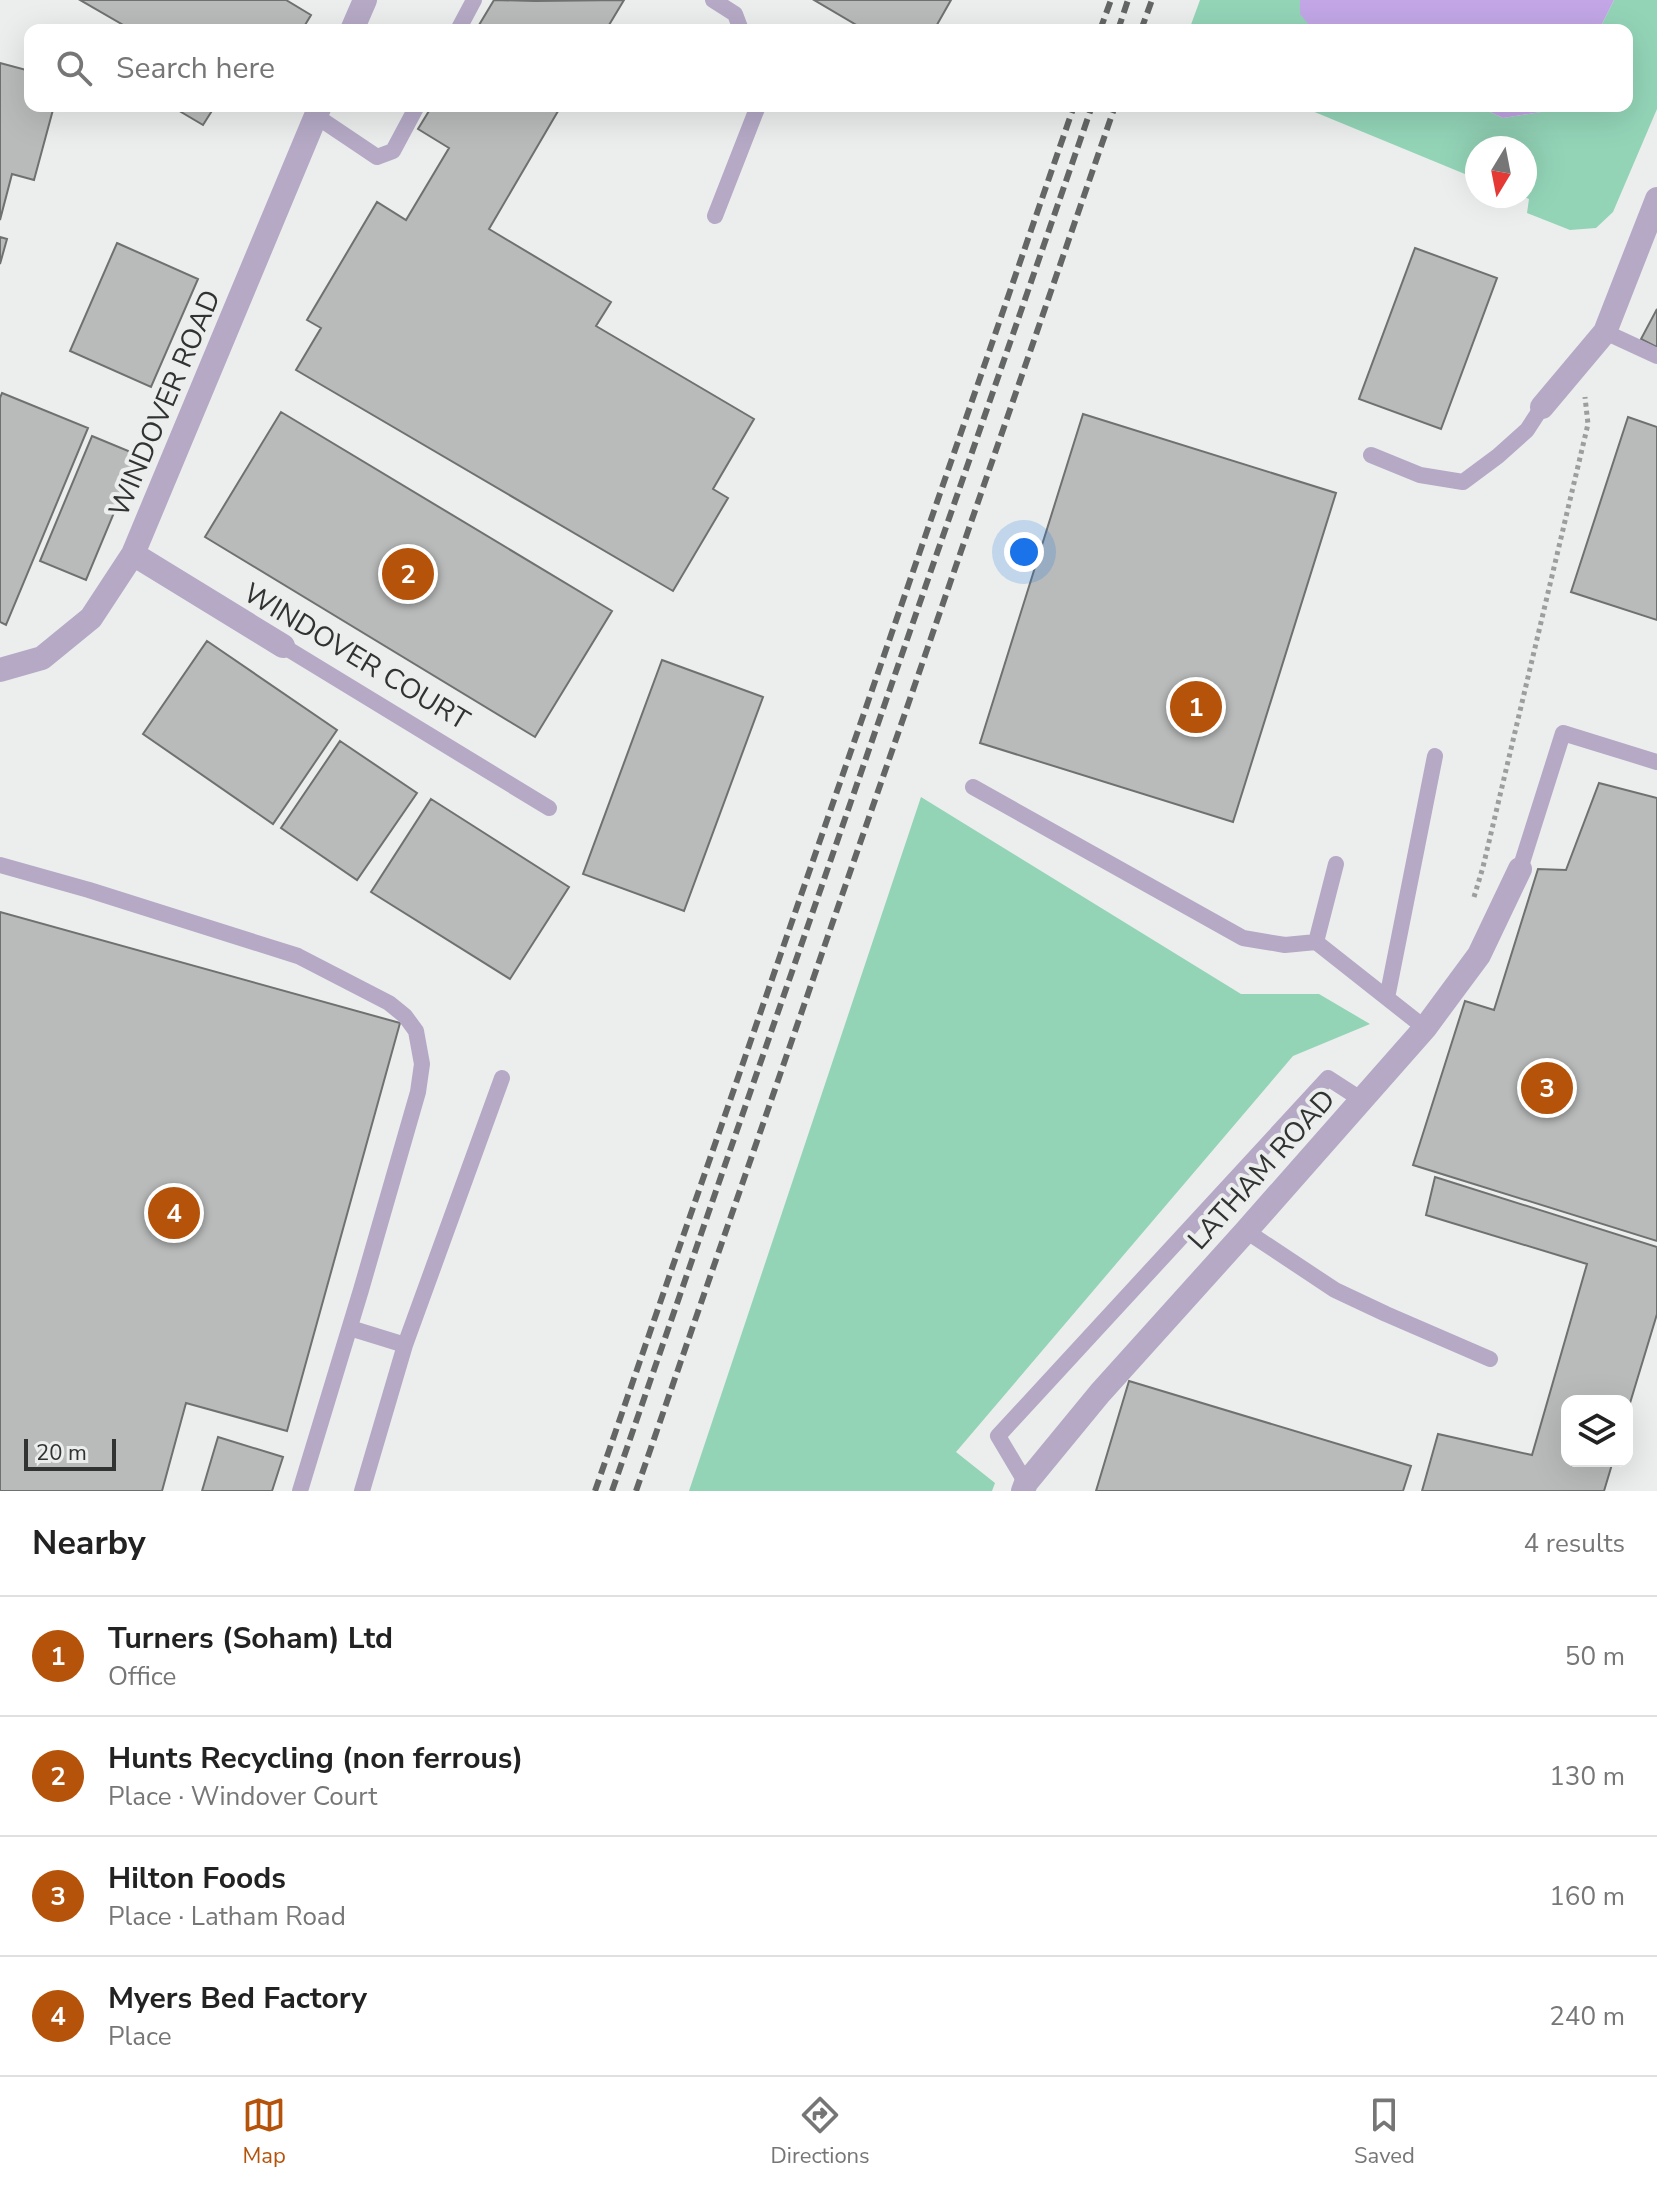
<!DOCTYPE html>
<meta charset="utf-8">
<style>
body{margin:0;font-family:"Nunito Sans",sans-serif;background:#f2f2f2;color:#222}
.controls{position:absolute;right:24px;bottom:24px;display:grid;overflow:hidden;border-radius:16px;box-shadow:0 8px 32px #0002}
.controls button{width:72px;height:72px;display:grid;place-items:center;padding:0;border:0;border-bottom:2px solid #e0e0e0;background:#fff;color:#222;font:40px sans-serif}
.compass{position:absolute;left:1465px;top:136px;width:72px;height:72px;border-radius:50%;background:#fff;box-shadow:0 8px 32px #0002;rotate:190deg}
.scale{position:absolute;left:24px;bottom:20px;width:92px;box-sizing:border-box;padding-left:8px;border:4px solid #313232;border-top:0;font-size:22px;line-height:28px;white-space:nowrap;color:#313232;-webkit-text-stroke:6px #ebeeed;paint-order:stroke}
.you{position:absolute;left:1024px;top:552px;width:28px;height:28px;margin:-20px;border:6px solid #fff;border-radius:50%;background:#1a73e8;box-shadow:0 0 0 12px #1a73e833}
.badge{display:grid;place-items:center;width:52px;height:52px;border-radius:50%;background:#b45309;color:#fff;font-size:26px;font-weight:700}
.pin{position:absolute;translate:-50% -50%;border:4px solid #fff;box-shadow:0 2px 8px #0006}
.list{margin:0;padding:0;list-style:none}
h2{display:flex;justify-content:space-between;align-items:center;height:104px;margin:0;padding:0 32px;font-size:34px}
h2 small{font-size:26px;font-weight:400;color:#767676}
.list li{display:grid;grid-template-columns:52px 1fr auto;gap:24px;align-items:center;box-sizing:border-box;height:120px;padding:0 32px;border-top:2px solid #e0e0e0}
.list b{display:block;font-size:30px;white-space:nowrap}
.list p{margin:0;font-size:26px;white-space:nowrap;color:#767676}
.list em{font-size:26px;font-style:normal;color:#767676}
.icon{flex:none;width:44px;height:44px;fill:none;stroke:currentColor;stroke-width:2;stroke-linecap:round;stroke-linejoin:round}
.map{position:relative;flex:none;width:1657px;height:1491px;overflow:hidden}
.search{position:absolute;background:#fff;box-shadow:0 8px 32px #0002;left:24px;right:24px;top:24px;height:88px;display:flex;align-items:center;gap:20px;box-sizing:border-box;padding:0 28px;border-radius:16px;color:#767676;font-size:30px}
.sheet{height:584px;background:#fff}
nav{display:flex;justify-content:space-around;align-items:center;box-sizing:border-box;height:112px;border-top:2px solid #e0e0e0;background:#fff;font-size:22px;color:#767676}
nav a{display:grid;justify-items:center;gap:4px}
nav .on{color:#b45309}
.map>svg:first-child{display:block}
</style>
<div class="map">
<svg width="1657" height="1491" viewBox="0 0 1657 1491">
<rect width="100%" height="100%" fill="#ebeeed"/>
<path fill="#93d4b7" d="M 1200,0 L 1300,0 L 1301,14 L 1313,30 L 1189,30 Z
M 1614,0 L 1657,0 L 1657,109 L 1613,212 L 1596,228 L 1570,230 L 1527,213 L 1529,199 L 1522,196 L 1525,196 L 1525,148 L 1477,148 L 1477,179 L 1300,106 L 1477,106 L 1503,118 L 1553,110 L 1556,106 L 1627,106 L 1627,30 L 1599,30 Z
M 921,797 L 1241,994 L 1319,994 L 1370,1024 L 1293,1056 L 956,1452 L 995,1483 L 992,1491 L 689,1491 Z"/>
<path fill="#c2a6e6" d="M 1300,0 L 1614,0 L 1599,30 L 1313,30 L 1300,14 Z
M 1477,106 L 1556,106 L 1553,110 L 1503,118 Z"/>
<path fill="#b8bbba" stroke="#6e716f" stroke-width="2" d="M 80,0 L 286,0 L 311,15 L 302,30 L 132,30 Z
M 494,0 L 535,1 L 624,0 L 606,30 L 476,30 Z
M 814,0 L 951,0 L 934,30 L 865,30 Z
M 0,63 L 30,71 L 30,106 L 54,106 L 34,180 L 12,174 L 0,220 Z
M 171,106 L 215,106 L 203,125 Z
M 432,106 L 561,106 L 489,229 L 611,302 L 596,326 L 754,419 L 713,489 L 728,498 L 673,591 L 296,370 L 321,328 L 307,320 L 377,202 L 406,220 L 449,148 L 418,129 Z
M 0,237 L 7,239 L 0,264 Z
M 117,243 L 198,279 L 151,387 L 70,351 Z
M 1415,248 L 1497,278 L 1441,429 L 1359,399 Z
M 1657,309 L 1657,347 L 1641,339 Z
M 2,393 L 88,428 L 6,625 L 0,622 L 0,398 Z
M 281,412 L 612,611 L 535,737 L 205,537 Z
M 1083,414 L 1336,493 L 1233,822 L 980,743 Z
M 1628,417 L 1657,427 L 1657,620 L 1571,592 Z
M 92,436 L 138,455 L 86,580 L 40,561 Z
M 207,641 L 337,730 L 273,824 L 143,734 Z
M 662,660 L 763,697 L 684,911 L 583,874 Z
M 340,741 L 417,793 L 357,880 L 281,828 Z
M 1599,783 L 1657,798 L 1657,1241 L 1413,1165 L 1465,1001 L 1494,1010 L 1538,869 L 1566,870 Z
M 431,799 L 569,887 L 510,979 L 371,892 Z
M 0,912 L 400,1023 L 287,1431 L 186,1403 L 162,1491 L 0,1491 Z
M 1435,1177 L 1657,1247 L 1657,1314 L 1627,1413 L 1627,1401 L 1567,1401 L 1567,1461 L 1613,1461 L 1604,1491 L 1422,1491 L 1438,1434 L 1532,1455 L 1587,1264 L 1426,1215 Z
M 1129,1381 L 1411,1466 L 1403,1491 L 1096,1491 Z
M 218,1437 L 283,1457 L 272,1491 L 202,1491 Z"/>
<g fill="none" stroke-linecap="round" stroke-linejoin="round">
<path stroke="#9c9e9d" stroke-width="5" stroke-dasharray="4 4" stroke-linecap="butt" d="M 1474,897 L 1483,867 L 1588,424 L 1585,397"/>
<path stroke="#b5a9c6" stroke-width="16" d="M 713,0 L 735,14 L 741,30
M 458,30 L 474,0
M 316,116 L 377,157 L 393,151 L 417,106
M 715,216 L 758,106
M 1605,332 L 1657,356
M 1371,455 L 1420,475 L 1463,482 L 1498,456 L 1527,430 L 1542,407
M 283,646 L 549,808
M 973,787 L 1243,938 L 1285,945 L 1316,942
M 1336,864 L 1316,942 L 1425,1028
M 0,865 L 89,890 L 298,956 L 389,1003 L 405,1016 L 416,1031 L 422,1064 L 418,1092 L 361,1290 L 300,1491
M 1520,869 L 1563,733 L 1657,762
M 1387,998 L 1435,756
M 1246,1231 L 1335,1290 L 1386,1314 L 1490,1359
M 350,1328 L 405,1345 L 362,1491
M 405,1345 L 502,1078
M 1026,1483 L 998,1436 L 1328,1078 L 1362,1100"/>
<path stroke="#b5a9c6" stroke-width="24" d="M 352,30 L 365,0
M 1542,407 L 1605,332 L 1657,199
M 133,554 L 283,646
M 0,670 L 42,658 L 91,618 L 133,554 L 320,106
M 1023,1491 L 1026,1483 L 1100,1393 L 1246,1231 L 1425,1028 L 1479,955 L 1520,869"/>
<path stroke="#646666" stroke-width="6" stroke-dasharray="12 6" stroke-linecap="butt" d="M 1100,30 L 1111,0
M 1118,30 L 1128,0
M 1141,30 L 1152,0
M 595,1491 L 1074,106
M 612,1491 L 1092,106
M 636,1491 L 1115,106"/>
</g>
<g text-anchor="middle" stroke-width="8" stroke-linejoin="round" paint-order="stroke">
<g font-size="28" fill="#313232" stroke="#ebeeed">
<text transform="translate(164 403) rotate(-67)" y="10">WINDOVER ROAD</text>
<text transform="translate(357 656) rotate(31)" y="10">WINDOVER COURT</text>
<text transform="translate(1261 1169) rotate(-48)" y="10">LATHAM ROAD</text>
</g>
</g>
</svg>
<div class="controls">
<button><svg class="icon" aria-label="layers" viewBox="0 0 24 24"><path d="M12 4l9 5-9 5-9-5zM3 14l9 5 9-5"/></svg></button>
</div>
<svg class="compass" viewBox="-18 -18 36 36"><path d="M0-13l5 13h-10z" fill="#e53935"/><path d="M0 13l5-13h-10z" fill="#767676"/></svg>
<div class="scale">20 m</div>
<div class="you"></div>
<div class="pin badge" style="left:1196px;top:707px">1</div>
<div class="pin badge" style="left:408px;top:574px">2</div>
<div class="pin badge" style="left:1547px;top:1088px">3</div>
<div class="pin badge" style="left:174px;top:1213px">4</div>
<div class="search"><svg class="icon" aria-label="search" viewBox="0 0 24 24"><circle cx="10" cy="10" r="6"/><path d="M15 15l6 6"/></svg>Search here</div>
</div>
<section class="sheet">
<h2>Nearby<small>4 results</small></h2>
<ul class="list">
<li><span class="badge">1</span><div><b>Turners (Soham) Ltd</b><p>Office</p></div><em>50 m</em></li>
<li><span class="badge">2</span><div><b>Hunts Recycling (non ferrous)</b><p>Place · Windover Court</p></div><em>130 m</em></li>
<li><span class="badge">3</span><div><b>Hilton Foods</b><p>Place · Latham Road</p></div><em>160 m</em></li>
<li><span class="badge">4</span><div><b>Myers Bed Factory</b><p>Place</p></div><em>240 m</em></li>
</ul>
</section>
<nav>
<a class="on"><svg class="icon" aria-label="map" viewBox="0 0 24 24"><path d="M3 6l6-2 6 2 6-2v14l-6 2-6-2-6 2zM9 4v14M15 6v14"/></svg>Map</a>
<a><svg class="icon" aria-label="directions" viewBox="0 0 24 24"><path d="M12 3l9 9-9 9-9-9zM9 14v-3h6M13 9l2 2-2 2"/></svg>Directions</a>
<a><svg class="icon" aria-label="saved" viewBox="0 0 24 24"><path d="M7 4h10v16l-5-4-5 4z"/></svg>Saved</a>
</nav>
